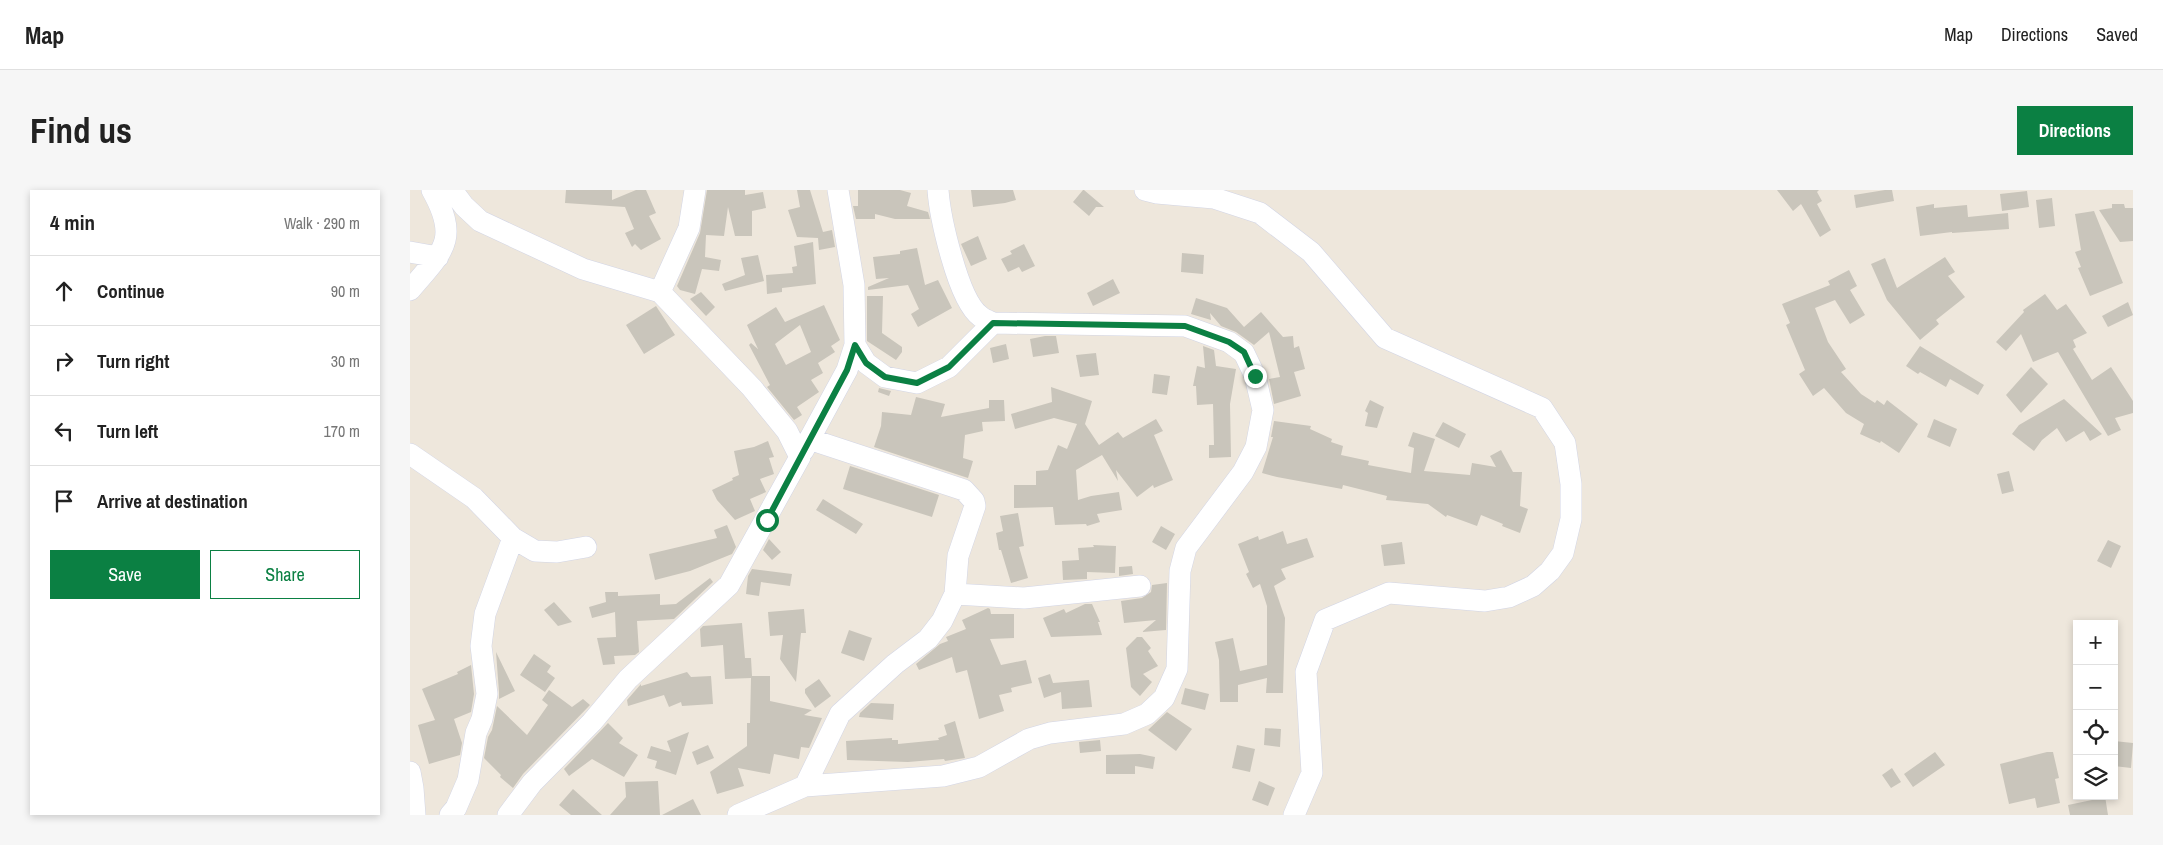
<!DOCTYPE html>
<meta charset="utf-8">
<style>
body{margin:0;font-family:"Archivo Narrow",sans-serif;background:#f6f6f6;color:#222}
.controls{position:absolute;right:15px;bottom:15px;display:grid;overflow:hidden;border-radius:0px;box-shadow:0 2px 8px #0003}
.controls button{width:45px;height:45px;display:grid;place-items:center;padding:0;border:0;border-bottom:1px solid #e0e0e0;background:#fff;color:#222;font:25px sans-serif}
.stop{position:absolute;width:15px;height:15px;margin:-11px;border:4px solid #0b8043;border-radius:50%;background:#fff}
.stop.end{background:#0b8043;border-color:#fff;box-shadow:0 1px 5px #0008}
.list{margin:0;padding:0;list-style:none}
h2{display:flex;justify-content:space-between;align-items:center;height:65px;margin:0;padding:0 20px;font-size:21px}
h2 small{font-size:16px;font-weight:400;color:#767676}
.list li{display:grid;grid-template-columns:32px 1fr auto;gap:15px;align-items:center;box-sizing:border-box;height:70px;padding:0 20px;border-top:1px solid #e0e0e0}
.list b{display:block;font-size:19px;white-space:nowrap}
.list em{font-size:16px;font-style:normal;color:#767676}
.actions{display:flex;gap:10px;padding:15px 20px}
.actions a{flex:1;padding:11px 0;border:1px solid #0b8043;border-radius:0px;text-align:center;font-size:18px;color:#0b8043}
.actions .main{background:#0b8043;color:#fff}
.icon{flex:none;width:28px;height:28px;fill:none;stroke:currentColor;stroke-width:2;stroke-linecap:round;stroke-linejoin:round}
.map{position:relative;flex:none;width:1723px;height:625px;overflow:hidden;border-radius:0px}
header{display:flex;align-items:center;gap:30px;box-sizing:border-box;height:70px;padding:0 25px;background:#fff;border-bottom:1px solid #e0e0e0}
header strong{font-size:24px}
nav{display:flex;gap:28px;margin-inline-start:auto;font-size:18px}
.intro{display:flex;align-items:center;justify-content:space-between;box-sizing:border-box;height:120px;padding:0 30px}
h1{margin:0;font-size:35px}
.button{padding:12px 22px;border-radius:0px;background:#0b8043;color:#fff;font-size:18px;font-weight:700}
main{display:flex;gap:30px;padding:0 30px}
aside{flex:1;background:#fff;border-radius:0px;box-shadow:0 2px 8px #0003}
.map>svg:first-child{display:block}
</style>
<header>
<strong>Map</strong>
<nav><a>Map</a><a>Directions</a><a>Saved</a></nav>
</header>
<div class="intro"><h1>Find us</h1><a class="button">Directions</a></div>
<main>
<aside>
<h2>4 min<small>Walk · 290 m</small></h2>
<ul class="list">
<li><svg class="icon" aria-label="ahead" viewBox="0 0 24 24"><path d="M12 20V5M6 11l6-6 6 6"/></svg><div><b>Continue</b></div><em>90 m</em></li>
<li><svg class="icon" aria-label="right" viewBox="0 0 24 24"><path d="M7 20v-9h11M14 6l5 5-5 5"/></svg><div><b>Turn right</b></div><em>30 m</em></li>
<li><svg class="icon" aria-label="left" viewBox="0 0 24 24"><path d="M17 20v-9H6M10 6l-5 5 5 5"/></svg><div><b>Turn left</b></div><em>170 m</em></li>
<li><svg class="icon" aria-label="arrive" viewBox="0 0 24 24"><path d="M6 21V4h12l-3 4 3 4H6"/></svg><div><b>Arrive at destination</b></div></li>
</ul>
<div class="actions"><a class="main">Save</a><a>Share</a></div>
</aside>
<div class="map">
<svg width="1723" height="625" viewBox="0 0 1723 625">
<rect width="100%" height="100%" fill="#eee7dc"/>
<path fill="#c9c5bb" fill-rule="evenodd" d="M 156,0 L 202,0 L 202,10 L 226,0 L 236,0 L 246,23 L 239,26 L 251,49 L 231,60 L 225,54 L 222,57 L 215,43 L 224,39 L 215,17 L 155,13 Z
M 297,0 L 335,0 L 335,5 L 353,2 L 356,18 L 342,21 L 342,46 L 325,46 L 318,17 L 314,46 L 296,45 L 295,67 L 311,70 L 309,81 L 292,79 L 285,104 L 270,100 L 267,96 L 290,43 Z
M 387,0 L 400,0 L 413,42 L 422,40 L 425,57 L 409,60 L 408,48 L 387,47 L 378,20 L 390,17 Z
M 448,0 L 490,0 L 501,3 L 497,16 L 518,22 L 520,29 L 485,29 L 465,24 L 465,29 L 446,29 L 443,16 L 448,16 Z
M 561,0 L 603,0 L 606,10 L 595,13 L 563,17 Z
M 673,0 L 674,0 L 694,17 L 686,17 L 679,26 L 663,12 Z
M 1367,0 L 1409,0 L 1407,2 L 1412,11 L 1407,14 L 1421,40 L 1410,47 L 1391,14 L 1383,21 Z
M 1475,0 L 1482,0 L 1484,11 L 1446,18 L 1444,5 Z
M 1617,1 L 1619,17 L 1592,21 L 1590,4 Z
M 1642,8 L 1645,36 L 1629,38 L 1626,10 Z
M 1524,14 L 1524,18 L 1557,15 L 1558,27 L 1598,23 L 1599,39 L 1542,43 L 1542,42 L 1510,46 L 1506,17 Z
M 1702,14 L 1714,14 L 1715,18 L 1723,18 L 1723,51 L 1710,52 L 1689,20 L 1702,18 Z
M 1684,21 L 1713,93 L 1680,106 L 1668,78 L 1671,77 L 1665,62 L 1671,60 L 1665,24 Z
M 568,46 L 577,69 L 561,76 L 551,54 Z
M 403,52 L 406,94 L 372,98 L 372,102 L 357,104 L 356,85 L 383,83 L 382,77 L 387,76 L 384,56 Z
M 614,54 L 625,76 L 612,82 L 609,77 L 598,82 L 591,69 L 602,64 L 600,61 Z
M 507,58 L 515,95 L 528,90 L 542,118 L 508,137 L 501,124 L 509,119 L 498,95 L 458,100 L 458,97 L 479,88 L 466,89 L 463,67 L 490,64 L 490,61 Z
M 772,63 L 794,65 L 793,84 L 771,82 Z
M 348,65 L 354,91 L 315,101 L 312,94 L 335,85 L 331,68 Z
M 1535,67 L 1545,82 L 1538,86 L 1555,107 L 1526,130 L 1529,134 L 1510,150 L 1477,110 L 1461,74 L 1475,68 L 1487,98 Z
M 1439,80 L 1447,96 L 1440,100 L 1455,125 L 1440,134 L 1425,110 L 1405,118 L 1418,152 L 1436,179 L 1431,182 L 1451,204 L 1465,213 L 1467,210 L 1474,215 L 1477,210 L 1508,234 L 1489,263 L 1471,251 L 1470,253 L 1450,244 L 1454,234 L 1436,223 L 1414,198 L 1403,206 L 1389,184 L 1395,180 L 1376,135 L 1380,133 L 1372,114 L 1420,95 L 1418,91 Z
M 703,89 L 710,103 L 683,116 L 677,103 Z
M 291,102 L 305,117 L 296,126 L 280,109 Z
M 1635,104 L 1647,120 L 1656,114 L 1677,143 L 1663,150 L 1666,157 L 1663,159 L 1682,190 L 1701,177 L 1723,211 L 1723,223 L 1705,228 L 1711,240 L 1698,246 L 1648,162 L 1623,172 L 1611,144 L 1596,161 L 1586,152 L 1614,122 L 1613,120 Z
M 457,106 L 473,106 L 472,143 L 492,157 L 492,162 L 486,170 L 457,151 Z
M 786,108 L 817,118 L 834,137 L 851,122 L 873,147 L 883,146 L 884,158 L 889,156 L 895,179 L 884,182 L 891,206 L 864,214 L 859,189 L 870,187 L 859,142 L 844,155 L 826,142 L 811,136 L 800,123 L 801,130 L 781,124 Z
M 1718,112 L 1723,125 L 1698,137 L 1692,126 Z
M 414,115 L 430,150 L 421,156 L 425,162 L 408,173 L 413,183 L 401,190 L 409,202 L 387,217 L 392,225 L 384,230 L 357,197 L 360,195 L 339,155 L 341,153 L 348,159 L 337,135 L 366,117 L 375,132 ZM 390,135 L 401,162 L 376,175 L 365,154 Z
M 246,116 L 265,145 L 234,164 L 216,135 Z
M 635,146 L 646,146 L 649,163 L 623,167 L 620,149 Z
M 596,154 L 599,169 L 583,173 L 580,158 Z
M 793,156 L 804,160 L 806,176 L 826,179 L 820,214 L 821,267 L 799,268 L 799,255 L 804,255 L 803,214 L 787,215 L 786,196 L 783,196 L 787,176 L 795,178 Z
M 1510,156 L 1574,195 L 1568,205 L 1540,189 L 1536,197 L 1510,182 L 1508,184 L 1496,176 Z
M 686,163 L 689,185 L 670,187 L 666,165 Z
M 1621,177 L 1638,194 L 1611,223 L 1596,205 Z
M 744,184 L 760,186 L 757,205 L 742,203 Z
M 641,197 L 682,211 L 675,234 L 689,255 L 708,242 L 713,248 L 746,229 L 753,241 L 744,245 L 763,290 L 744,298 L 743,295 L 727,307 L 706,280 L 708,291 L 692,265 L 666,280 L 668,310 L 681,306 L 709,302 L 712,320 L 687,324 L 690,332 L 677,336 L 676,334 L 645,335 L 643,317 L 604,318 L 604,295 L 626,295 L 626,281 L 638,280 L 648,255 L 657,259 L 667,234 L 644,228 L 605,239 L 601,224 L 642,212 Z
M 469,198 L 481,201 L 479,206 L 468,202 Z
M 506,207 L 535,214 L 531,227 L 579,218 L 579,210 L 594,210 L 595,231 L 572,232 L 573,241 L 555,245 L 553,268 L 563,271 L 558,288 L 464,257 L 471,236 L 472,222 L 501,225 Z
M 1654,209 L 1692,244 L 1680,251 L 1674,241 L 1656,252 L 1647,238 L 1632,250 L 1624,261 L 1602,244 L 1609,235 Z
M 960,210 L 974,217 L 967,238 L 955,236 L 958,223 L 955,221 Z
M 1524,229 L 1547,239 L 1540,257 L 1517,247 Z
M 864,231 L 901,236 L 900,239 L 922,249 L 921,252 L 933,256 L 931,265 L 959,271 L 958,275 L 1001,283 L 1004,258 L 998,256 L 1003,242 L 1025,249 L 1014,281 L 1060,285 L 1062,273 L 1086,277 L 1080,266 L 1091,260 L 1103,282 L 1112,282 L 1110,316 L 1118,319 L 1110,343 L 1092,336 L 1093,334 L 1071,325 L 1067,336 L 1037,325 L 1036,327 L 1018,314 L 976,310 L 977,306 L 933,295 L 932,299 L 867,287 L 852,283 L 863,247 L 861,247 Z
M 1033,232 L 1056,244 L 1049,258 L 1025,246 Z
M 358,251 L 364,267 L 359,268 L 364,284 L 350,289 L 356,302 L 340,309 L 345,321 L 325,330 L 307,310 L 302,300 L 323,290 L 322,288 L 329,285 L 324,261 L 344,257 Z
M 440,276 L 529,305 L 522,327 L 433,299 Z
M 1599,281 L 1604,301 L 1592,304 L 1587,284 Z
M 413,309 L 453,334 L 446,344 L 406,320 Z
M 608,323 L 614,356 L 609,357 L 618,388 L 601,393 L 591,360 L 589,360 L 586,343 L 593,341 L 590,326 Z
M 317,335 L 326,357 L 322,364 L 280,381 L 245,390 L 239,364 L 307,348 L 304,340 Z
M 751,336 L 765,344 L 756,360 L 742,352 Z
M 873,341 L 877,354 L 897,348 L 904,367 L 871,379 L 876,389 L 864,396 L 875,428 L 873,503 L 856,503 L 857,488 L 828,495 L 828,512 L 810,512 L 809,470 L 805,452 L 823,448 L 830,481 L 857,475 L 857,416 L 850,394 L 843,398 L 836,384 L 839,382 L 828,354 L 848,346 L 849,350 Z
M 359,349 L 371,362 L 362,370 L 353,360 Z
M 1698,350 L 1711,356 L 1701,378 L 1687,371 Z
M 992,352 L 995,374 L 974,376 L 971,355 Z
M 683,355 L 706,356 L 705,383 L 677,382 L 677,389 L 653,390 L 652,371 L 669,370 L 668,358 L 684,357 Z
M 722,376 L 723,384 L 709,386 L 709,377 Z
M 342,379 L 382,384 L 380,396 L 351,392 L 349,406 L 336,404 L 338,386 Z
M 300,388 L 303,392 L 264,429 L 227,431 L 229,462 L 225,465 L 204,466 L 205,474 L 193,475 L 187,448 L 206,447 L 205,422 L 182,428 L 179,417 L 196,412 L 195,402 L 208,402 L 208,406 L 250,404 L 250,415 L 266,414 Z
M 757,393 L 756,440 L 732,442 L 746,430 L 714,433 L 711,411 L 732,408 L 741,402 L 742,395 Z
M 144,412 L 162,432 L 148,436 L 134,420 Z
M 675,414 L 682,414 L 690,432 L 688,432 L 692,445 L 641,447 L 633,428 L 654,419 L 656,423 Z
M 578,418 L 580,419 L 581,424 L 604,424 L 604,448 L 580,449 L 591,475 L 616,470 L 622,493 L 601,498 L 602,502 L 589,505 L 594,521 L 569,529 L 557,480 L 546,483 L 542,467 L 509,480 L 506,474 L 530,454 L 538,451 L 536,447 L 556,439 L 552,430 Z
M 394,419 L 396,443 L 391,443 L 386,492 L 370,469 L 373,445 L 360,446 L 358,422 Z
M 332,433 L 335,468 L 341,468 L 342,486 L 360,486 L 360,511 L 402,520 L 394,525 L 412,528 L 399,558 L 391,557 L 389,569 L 364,564 L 360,584 L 328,578 L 334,596 L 307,604 L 300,582 L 337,556 L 337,533 L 340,533 L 341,488 L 315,489 L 313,455 L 291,457 L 290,439 L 293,436 Z
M 439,440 L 462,448 L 454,471 L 431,463 Z
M 727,447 L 732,447 L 741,458 L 738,461 L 748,476 L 733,484 L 742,492 L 730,506 L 721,497 L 716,458 Z
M 86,462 L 105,501 L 89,509 L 89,502 Z
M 124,464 L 141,476 L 137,482 L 145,488 L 135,502 L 110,485 Z
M 61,475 L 64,504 L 61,522 L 44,529 L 52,553 L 50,565 L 19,574 L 8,535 L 25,530 L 12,499 L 48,484 L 47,482 Z
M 277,482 L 281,487 L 301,486 L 303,514 L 272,516 L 271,512 L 259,517 L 254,505 L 218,516 L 217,510 L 231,494 L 231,496 Z
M 640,484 L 643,493 L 679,490 L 682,517 L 652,519 L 651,502 L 634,508 L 628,488 Z
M 409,489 L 421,506 L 405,518 L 395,503 L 395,499 Z
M 775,498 L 799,504 L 795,520 L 771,514 Z
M 139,500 L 162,517 L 173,509 L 180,515 L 113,584 L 103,598 L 90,587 L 91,585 L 74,568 L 78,547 L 82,540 L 87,516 L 117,545 L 138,515 L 132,510 Z
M 461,513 L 484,514 L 483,530 L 449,527 L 450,523 Z
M 757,522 L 782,539 L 766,561 L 738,540 Z
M 545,531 L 555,568 L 535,571 L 534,569 L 498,572 L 437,570 L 436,551 L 482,548 L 482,550 L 488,550 L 488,554 L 529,550 L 528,548 L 537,545 L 534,535 Z
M 198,533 L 213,548 L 209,553 L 228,565 L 214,587 L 182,569 L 159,586 L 154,579 Z
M 855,538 L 871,539 L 870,557 L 854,555 Z
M 279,542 L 266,585 L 245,578 L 247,571 L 237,568 L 241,556 L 261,562 L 257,551 Z
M 690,550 L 691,561 L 670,563 L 669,552 Z
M 1704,551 L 1723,553 L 1721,578 L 1704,576 Z
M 298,555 L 304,568 L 287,575 L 282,562 Z
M 827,555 L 845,559 L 840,582 L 822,578 Z
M 1525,562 L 1535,575 L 1503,597 L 1494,584 Z
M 1637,562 L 1643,562 L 1649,588 L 1645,589 L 1650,613 L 1627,618 L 1625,608 L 1599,614 L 1590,574 Z
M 730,564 L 745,567 L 743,579 L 725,576 L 725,584 L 696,584 L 696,565 Z
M 1482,578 L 1491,592 L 1481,598 L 1472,585 Z
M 248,591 L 250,625 L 200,625 L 216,607 L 215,592 Z
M 849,591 L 865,598 L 858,616 L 842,610 Z
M 163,599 L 192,625 L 161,625 L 149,615 Z
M 1680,606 L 1695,606 L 1698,625 L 1660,625 L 1658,615 L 1682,610 Z
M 283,609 L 291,625 L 252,625 Z"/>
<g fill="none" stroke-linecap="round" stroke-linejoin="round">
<g stroke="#d2d5e5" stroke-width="22">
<path id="minor" d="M 42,0 L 54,16 L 70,31 L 173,79 L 250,102 L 342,198 L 377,241 L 390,267 L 319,395 L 218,489 L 182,532 L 122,593 L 98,625
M 735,0 L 747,3 L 804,8 L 850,23 L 901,62 L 975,148 L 1132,218 L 1155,253 L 1161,294 L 1161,329 L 1153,363 L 1140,381 L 1123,396 L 1099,407 L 1075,411 L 979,403 L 915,430 L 896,482 L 902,583 L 884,625
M 0,62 L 28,67
M 0,100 C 33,61 50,50 22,0
M 250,102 L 279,38 L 285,0
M 445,155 L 456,173 L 475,187 L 507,193 L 539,177 L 583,133
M 393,261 L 437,180 L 445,155 L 444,95 L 428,0
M 0,264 L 64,308 L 103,348 L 75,424 L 71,456 L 77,504 L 72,529 L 66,543 L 58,590 L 46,618 L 40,625
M 103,348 L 125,361 L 147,362 L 176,357
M 545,404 L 614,408 L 730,396
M 0,582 L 3,598 L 5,625
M 395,596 L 430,524 L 485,474 L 518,449 L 532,431 L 545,404 L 548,366 L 565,316 L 564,311 L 554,300 L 399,249
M 328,625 L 395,596 L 533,586 L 569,577 L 619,549 L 640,543 L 714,534 L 737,524 L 754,508 L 767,479 L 770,381 L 776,358 L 833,282 L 846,257 L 853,220 L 845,186 L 834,163 L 819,152 L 775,136 L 583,133 C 579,131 573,129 570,126 C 548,110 530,27 528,0"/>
</g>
<use href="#minor" stroke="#fff" stroke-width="21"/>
</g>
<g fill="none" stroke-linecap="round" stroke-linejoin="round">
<path stroke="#0b8043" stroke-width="6" d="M 357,330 L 437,180 L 445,155 L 456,173 L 475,187 L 507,193 L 539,177 L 583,133 L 775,136 L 819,152 L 834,162 L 845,186"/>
</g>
</svg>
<div class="controls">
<button>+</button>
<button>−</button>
<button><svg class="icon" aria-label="locate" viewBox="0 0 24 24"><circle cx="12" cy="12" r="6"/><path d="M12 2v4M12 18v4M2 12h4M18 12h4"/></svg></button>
<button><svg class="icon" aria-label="layers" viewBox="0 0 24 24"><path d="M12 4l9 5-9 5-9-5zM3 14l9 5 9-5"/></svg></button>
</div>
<div class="stop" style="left:357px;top:330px"></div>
<div class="stop end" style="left:845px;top:186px"></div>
</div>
</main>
